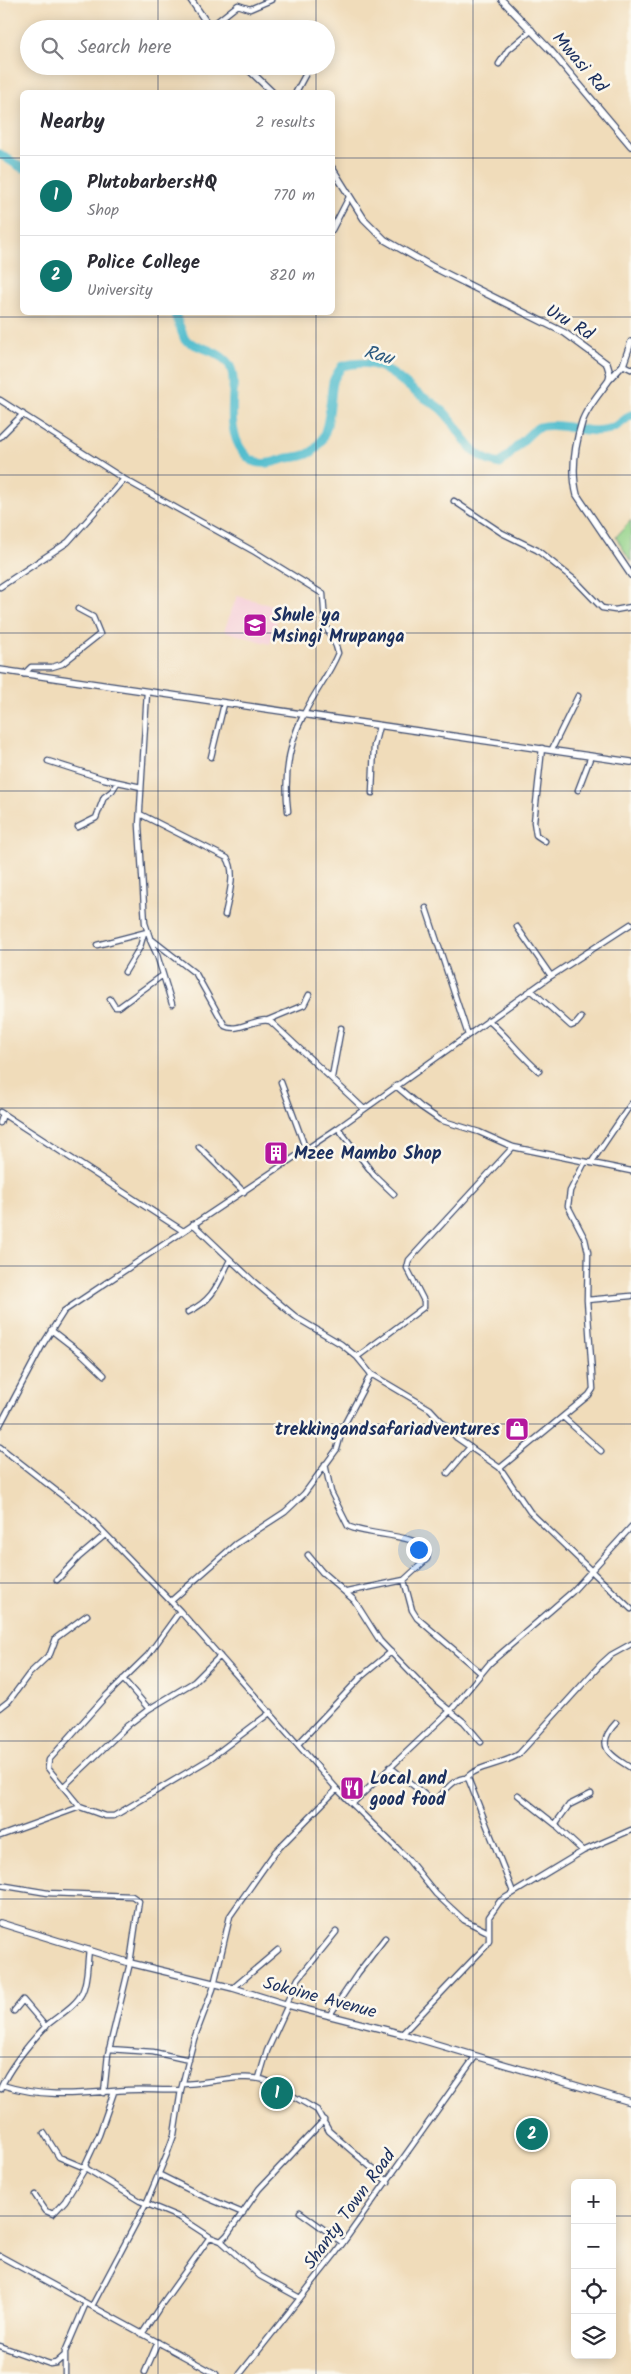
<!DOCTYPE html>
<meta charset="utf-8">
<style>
body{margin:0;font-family:Kalam,sans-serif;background:#f7f7f7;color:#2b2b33}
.controls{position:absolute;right:15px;bottom:15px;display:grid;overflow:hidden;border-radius:8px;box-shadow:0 2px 12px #0003}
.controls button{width:45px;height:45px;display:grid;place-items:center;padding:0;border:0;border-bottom:1px solid #e1e1e2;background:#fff;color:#2b2b33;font:25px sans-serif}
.you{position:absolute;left:418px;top:1549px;width:18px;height:18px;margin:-12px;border:4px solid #fff;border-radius:50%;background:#1a73e8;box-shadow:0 0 0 8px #1a73e833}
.badge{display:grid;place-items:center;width:32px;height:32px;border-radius:50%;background:#0f766e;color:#fff;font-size:16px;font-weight:700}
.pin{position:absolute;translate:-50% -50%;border:2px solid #fff;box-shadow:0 1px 5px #0006}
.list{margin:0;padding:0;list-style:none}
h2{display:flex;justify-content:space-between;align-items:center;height:65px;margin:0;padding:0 20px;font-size:21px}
h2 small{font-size:16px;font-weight:400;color:#7c7c81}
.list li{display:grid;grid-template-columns:32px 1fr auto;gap:15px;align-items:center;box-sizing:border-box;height:80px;padding:0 20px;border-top:1px solid #e1e1e2}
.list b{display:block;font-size:19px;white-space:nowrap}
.list p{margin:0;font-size:16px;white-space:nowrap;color:#7c7c81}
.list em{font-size:16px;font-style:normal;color:#7c7c81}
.icon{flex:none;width:28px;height:28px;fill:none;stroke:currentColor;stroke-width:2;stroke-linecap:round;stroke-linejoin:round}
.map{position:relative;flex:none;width:631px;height:2374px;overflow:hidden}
.search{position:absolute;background:#fff;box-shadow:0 2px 12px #0003;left:20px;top:20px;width:315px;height:55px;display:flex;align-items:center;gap:12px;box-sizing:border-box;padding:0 18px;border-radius:28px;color:#7c7c81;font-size:19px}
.panel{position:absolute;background:#fff;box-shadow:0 2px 12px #0003;left:20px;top:90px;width:315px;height:225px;border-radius:8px}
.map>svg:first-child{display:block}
</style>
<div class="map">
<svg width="631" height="2374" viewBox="0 0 631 2374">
<rect width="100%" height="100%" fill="#fbf7ec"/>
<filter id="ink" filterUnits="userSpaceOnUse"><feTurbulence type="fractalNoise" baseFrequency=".02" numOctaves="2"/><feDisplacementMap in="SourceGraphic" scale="10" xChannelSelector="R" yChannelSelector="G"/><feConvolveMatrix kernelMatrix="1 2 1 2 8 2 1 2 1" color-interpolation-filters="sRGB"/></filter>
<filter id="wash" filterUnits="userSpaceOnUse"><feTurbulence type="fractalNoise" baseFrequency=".0096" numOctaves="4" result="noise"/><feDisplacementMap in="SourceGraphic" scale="20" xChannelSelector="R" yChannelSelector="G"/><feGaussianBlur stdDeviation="1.12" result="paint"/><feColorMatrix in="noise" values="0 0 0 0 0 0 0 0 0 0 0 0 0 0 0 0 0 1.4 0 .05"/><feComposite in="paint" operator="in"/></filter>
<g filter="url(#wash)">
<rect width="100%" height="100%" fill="#f0dcba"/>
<path fill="#f6cfd9" d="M 237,596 L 281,607 L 270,644 L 224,631 Z"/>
<path fill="#92d288" stroke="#568073" d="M 631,520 L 631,562 L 616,537 Z"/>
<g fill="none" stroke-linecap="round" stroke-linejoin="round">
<path stroke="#52bdce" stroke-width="9" d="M 0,154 L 22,168
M 174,312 L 185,340 C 198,348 218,350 228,363 C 242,381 221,423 243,452 C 249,459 252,462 261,463 C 269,465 279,460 288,458 C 297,457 310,456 316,448 C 331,431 329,404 333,382 C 334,377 339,371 342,366 C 376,357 390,371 414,391 C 423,398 435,403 443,411 C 465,433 466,457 500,464 C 508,457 532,429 539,427 C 563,421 590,437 612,428 C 619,426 625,419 631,415"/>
</g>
</g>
<g filter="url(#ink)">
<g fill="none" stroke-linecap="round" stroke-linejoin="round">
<g stroke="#3b496c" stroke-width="7">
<path id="minor" d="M 210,27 L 238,5 L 250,9 L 271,0
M 499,64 L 508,50 L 532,30
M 296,92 L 310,66
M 332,230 L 349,197
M 623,365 L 631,369
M 0,400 L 124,479 L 255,552 L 323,594 L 325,625 L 336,646 L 338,653 C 329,675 314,693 304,714 C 288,744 284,777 288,811
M 0,437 L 23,414
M 454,501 L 502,533 L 537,550 L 576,581 L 602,608 L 615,610 L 631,607
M 0,587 L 68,542 L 124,479
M 24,674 L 31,667 L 52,667 L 62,664 L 100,634 L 93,617 L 78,609
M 147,692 L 139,825 L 145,923 L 150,938 L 196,974 L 225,1026 C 239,1033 255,1017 270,1021 L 364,1109
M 542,748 L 534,822 L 536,835 L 545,841
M 552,749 L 578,696
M 211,757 L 224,704
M 48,761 L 104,779 L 141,787
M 578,790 L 591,756
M 372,793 L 374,746 L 379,726
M 140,814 L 227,858 C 237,872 228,899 225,915
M 78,827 L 96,818 L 104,797 L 112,791 L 117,783
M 426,908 L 468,1035
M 517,927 L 551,976
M 150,940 L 157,955 L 172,1004
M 97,945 L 147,932
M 125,972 L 140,947 L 144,933
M 531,990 L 571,1026 L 576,1024 L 581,1018
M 110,999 L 115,1007 L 119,1007 L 163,975
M 268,1020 L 304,1005 L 309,995
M 488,1020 C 507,1036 520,1055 539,1071
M 332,1077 L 341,1028
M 281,1082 L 306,1150
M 396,1086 L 421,1107 L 440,1120 L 479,1132 L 513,1147 L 631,1171
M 0,1112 L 183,1231
M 0,1123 L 3,1114
M 338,1128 L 374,1175 L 394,1194
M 199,1147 L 244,1192
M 591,1163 L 631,1104
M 193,1224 L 254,1282 L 297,1318 L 341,1344 L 357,1357 L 371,1374 L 430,1409 L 457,1438 L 500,1468 L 530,1512 L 631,1609
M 587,1300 L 631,1296
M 188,1312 C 214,1300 218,1283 230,1260
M 51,1330 L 82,1354 L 104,1375
M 357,1357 L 424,1307 L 424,1301 L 407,1268 L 409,1260 L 513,1147
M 563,1417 L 601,1451
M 0,1425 L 43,1344 L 64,1311 L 338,1128 L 551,976 L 631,924
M 0,1447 L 87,1515 L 180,1611 L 337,1789 L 407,1858 L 436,1894 L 464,1920 L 488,1932
M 325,1464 L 331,1492 L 348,1526 C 364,1536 422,1533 428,1553 L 427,1559 L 404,1580 L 347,1592
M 500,1468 L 589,1395 L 593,1389 L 587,1300 L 588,1252 L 585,1239 L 568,1206 L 570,1191 L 585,1162
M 448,1473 L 470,1447
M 308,1555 L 322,1572 L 354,1600 L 380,1641 L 438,1701 L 464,1722 L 481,1742
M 57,1580 L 79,1557 L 105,1535
M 404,1580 L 412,1610 L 417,1618 L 481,1673
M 171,1601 L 236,1544 L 285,1512 L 304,1494 L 337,1449 L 343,1427 L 371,1374
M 123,1679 L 149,1709
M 0,1708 L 9,1701 L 29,1674 L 50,1654 L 56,1638 L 87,1615
M 616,1723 C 594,1746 610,1755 631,1768
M 299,1743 L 362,1676 L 391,1652
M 390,1767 L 434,1802 C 444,1794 452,1777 468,1778 L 513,1892
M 467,1777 C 481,1764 503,1765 519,1754 L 601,1664 L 611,1655 L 631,1644
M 63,1787 L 128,1725 L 149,1709 L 194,1682 L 220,1656
M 518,1795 L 556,1825
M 353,1803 L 451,1710 L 490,1663 L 572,1592 L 631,1527
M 80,1807 L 51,1772 L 48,1768 L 49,1760 L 106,1696 L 148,1655 L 180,1611
M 0,1836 L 80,1807 L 105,1816 L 114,1816 L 208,1760 L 271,1712
M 583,1851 L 558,1828 L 556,1823 L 569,1805 L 591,1794
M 0,1885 L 48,1893 L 132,1896 L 139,1901 L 130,1963 L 108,2054 L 104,2093
M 233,1988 L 278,1950
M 286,2004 L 298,1979 L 336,1932
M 14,2011 L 23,2000 L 46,2027
M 329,2016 L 358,1973 L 385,1938
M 402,2034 L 486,1946 L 489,1941 L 489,1917 L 500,1901 L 583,1851 L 631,1830
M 109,2049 L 153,2052 L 189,2060
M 259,2078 L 267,2051 L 288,2005
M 183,2084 C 207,2084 246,2072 267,2081 L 317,2110 L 329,2131 L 388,2182
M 2,2085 C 46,2099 83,2093 128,2090 C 146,2089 163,2091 181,2090
M 0,2089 C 11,2065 27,2046 45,2027 C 57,2016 75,2007 82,1993 C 88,1981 87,1963 89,1950
M 114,2092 L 99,2135 L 85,2165 L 87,2169 L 140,2201 L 181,2218 L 210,2237 L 221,2241 L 227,2235 L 259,2189 L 324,2120
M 44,2133 L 59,2157 L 85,2168
M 158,2174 L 198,2194 L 243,2213
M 35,2195 L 46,2211 L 53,2214 L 65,2201 L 86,2167
M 300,2212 L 343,2243
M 221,2241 L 260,2276 L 300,2298
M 0,2256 L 216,2374
M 92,2306 L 146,2204 L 167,2154 L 174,2135 L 181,2090 L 194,2039 L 213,1989 L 230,1916 L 275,1852 L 337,1789
M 142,2334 L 159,2308 L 210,2237
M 0,2346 L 50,2364 L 56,2363 L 64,2356
M 145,2372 L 158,2342
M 65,2374 L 65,2352 L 86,2303
M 240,2374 L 335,2254 L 475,2057"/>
</g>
<g stroke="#3b496c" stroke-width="8">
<path id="tertiary" d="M 191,0 L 211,29
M 502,0 L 551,51 L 631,146
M 245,66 L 272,92
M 332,168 L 364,219 L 385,240 L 431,266 L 565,333 L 607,364 L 610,374 L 609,380 C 600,393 587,407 582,422 C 575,445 571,472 577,495 L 631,575
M 610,379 L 623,365 L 631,342
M 0,670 L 631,762
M 0,1923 L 130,1963 L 233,1988 L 288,2005 L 402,2034 L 631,2102"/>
</g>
<use href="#minor" stroke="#fff" stroke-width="4.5"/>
<use href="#tertiary" stroke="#fff" stroke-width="5.5"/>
</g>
</g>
<path fill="none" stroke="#1b2f5e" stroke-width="1" stroke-opacity="0.55" d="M 158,0 L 158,29M 316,0 L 316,29M 473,0 L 473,2374M 158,66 L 158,92M 316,66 L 316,92M 0,158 L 22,158M 332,158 L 631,158M 158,312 L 158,2374M 316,312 L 316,2374M 0,317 L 631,317M 0,475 L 631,475M 0,633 L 631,633M 0,791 L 631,791M 0,950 L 631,950M 0,1108 L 631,1108M 0,1266 L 631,1266M 0,1424 L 631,1424M 0,1583 L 631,1583M 0,1741 L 631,1741M 0,1899 L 631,1899M 0,2057 L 631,2057M 0,2216 L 575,2216M 612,2216 L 631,2216"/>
<defs>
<g id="school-square" transform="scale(1.25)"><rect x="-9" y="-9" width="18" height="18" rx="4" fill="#b5179e" stroke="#fbf7ec"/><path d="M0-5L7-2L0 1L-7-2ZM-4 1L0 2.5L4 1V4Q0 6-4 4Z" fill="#fff"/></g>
<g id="building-square" transform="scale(1.25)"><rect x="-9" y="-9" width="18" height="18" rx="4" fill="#b5179e" stroke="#fbf7ec"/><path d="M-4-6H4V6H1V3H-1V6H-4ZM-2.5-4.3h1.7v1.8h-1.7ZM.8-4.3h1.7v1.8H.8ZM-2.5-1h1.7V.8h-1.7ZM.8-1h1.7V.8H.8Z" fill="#fff"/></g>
<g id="shop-square" transform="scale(1.25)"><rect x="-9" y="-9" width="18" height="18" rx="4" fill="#b5179e" stroke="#fbf7ec"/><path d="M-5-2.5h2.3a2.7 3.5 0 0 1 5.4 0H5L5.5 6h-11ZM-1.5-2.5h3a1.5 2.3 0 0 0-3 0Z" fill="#fff"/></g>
<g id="restaurant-square" transform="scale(1.25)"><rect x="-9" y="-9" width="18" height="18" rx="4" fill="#b5179e" stroke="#fbf7ec"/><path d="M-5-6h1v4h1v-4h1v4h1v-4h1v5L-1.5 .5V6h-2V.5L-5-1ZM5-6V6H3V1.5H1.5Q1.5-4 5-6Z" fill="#fff"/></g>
</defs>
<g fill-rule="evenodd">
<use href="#school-square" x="255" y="625"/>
<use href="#building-square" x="276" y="1153"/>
<use href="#shop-square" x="517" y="1429"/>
<use href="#restaurant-square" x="352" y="1788"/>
</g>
<g text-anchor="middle" stroke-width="5" stroke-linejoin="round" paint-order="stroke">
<g font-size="18" fill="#1b2f5e" stroke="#fbf7ec">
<text transform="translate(580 62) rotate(49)" y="6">Mwasi Rd</text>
<text transform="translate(570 322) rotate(31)" y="6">Uru Rd</text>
<text transform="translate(320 1997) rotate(15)" y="6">Sokoine Avenue</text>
<text transform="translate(349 2209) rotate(-54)" y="6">Shanty Town Road</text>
</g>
<g font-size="18" font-weight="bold" fill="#1b2f5e" stroke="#fbf7ec" text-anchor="start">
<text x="272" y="621">Shule ya<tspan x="272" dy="21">Msingi Mrupanga</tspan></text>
<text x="294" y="1159">Mzee Mambo Shop</text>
<text x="500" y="1435" text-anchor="end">trekkingandsafariadventures</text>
<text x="370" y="1784">Local and<tspan x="370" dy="21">good food</tspan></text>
</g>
<g font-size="19" font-style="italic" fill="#2c5a80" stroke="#fbf7ec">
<text transform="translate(379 354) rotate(15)" y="7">Rau</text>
</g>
</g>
</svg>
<div class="controls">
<button>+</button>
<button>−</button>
<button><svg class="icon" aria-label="locate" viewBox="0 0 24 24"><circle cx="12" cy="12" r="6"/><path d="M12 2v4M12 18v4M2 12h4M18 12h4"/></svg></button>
<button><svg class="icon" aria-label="layers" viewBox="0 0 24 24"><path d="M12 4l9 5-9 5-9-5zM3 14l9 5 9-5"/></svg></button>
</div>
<div class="you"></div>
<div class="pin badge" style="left:277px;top:2093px">1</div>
<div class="pin badge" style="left:532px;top:2134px">2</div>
<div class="search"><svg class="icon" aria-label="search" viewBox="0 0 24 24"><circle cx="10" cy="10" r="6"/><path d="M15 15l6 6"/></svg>Search here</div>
<section class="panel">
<h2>Nearby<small>2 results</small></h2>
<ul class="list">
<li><span class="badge">1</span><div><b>PlutobarbersHQ</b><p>Shop</p></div><em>770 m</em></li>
<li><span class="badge">2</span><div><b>Police College</b><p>University</p></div><em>820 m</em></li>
</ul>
</section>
</div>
